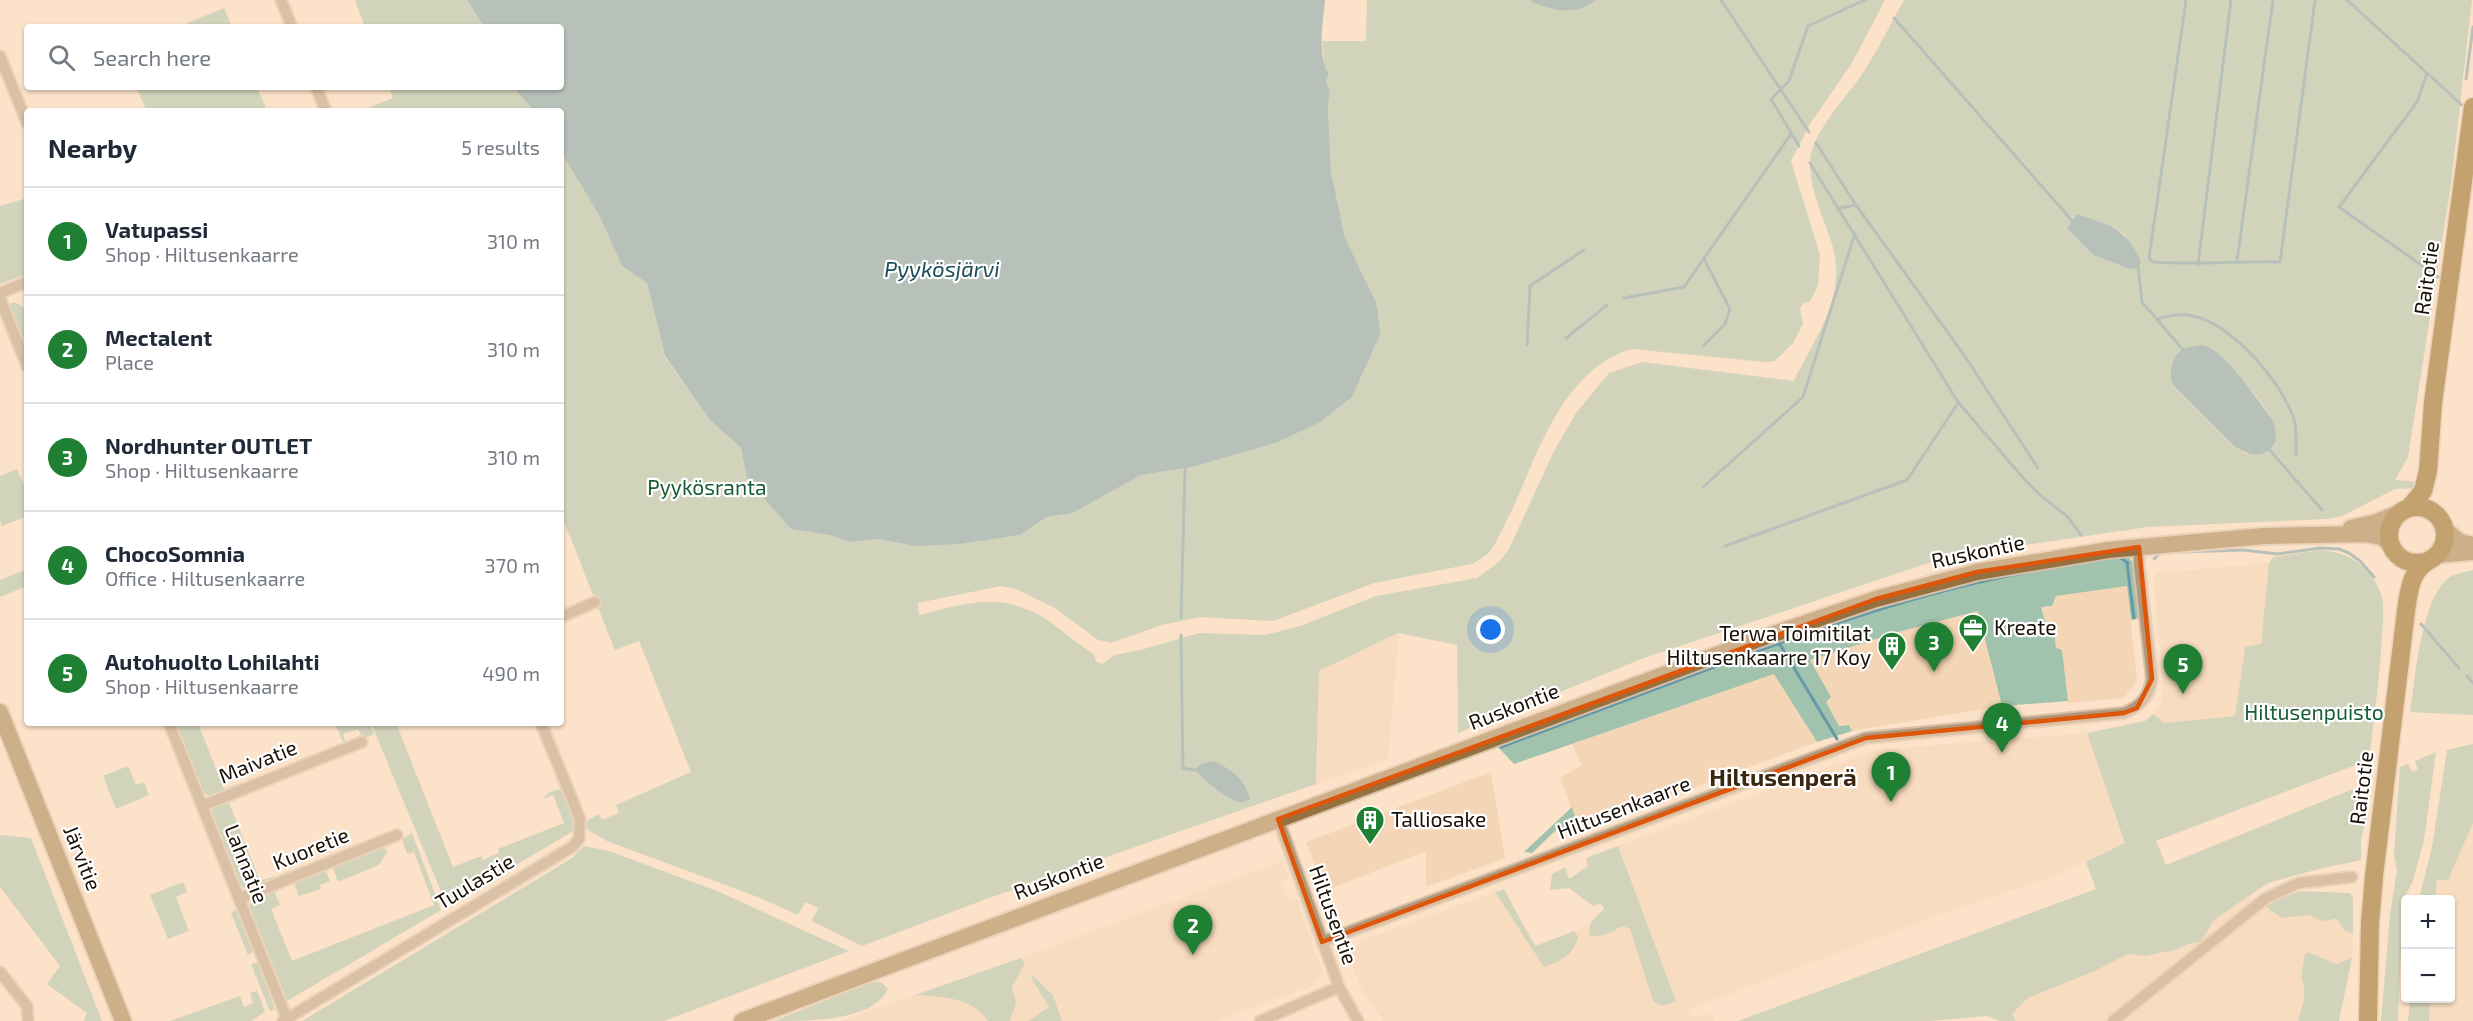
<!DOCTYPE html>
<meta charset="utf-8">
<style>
body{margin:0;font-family:"Exo 2",sans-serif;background:#f6f6f7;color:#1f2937}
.controls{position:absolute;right:18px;bottom:18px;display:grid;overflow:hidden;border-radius:6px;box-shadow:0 2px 4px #0004}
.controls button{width:54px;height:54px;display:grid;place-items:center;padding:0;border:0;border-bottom:2px solid #e0e1e3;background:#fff;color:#1f2937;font:30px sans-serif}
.you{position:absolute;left:1491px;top:630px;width:21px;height:21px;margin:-15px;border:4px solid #fff;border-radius:50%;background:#1a73e8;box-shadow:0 0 0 9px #1a73e833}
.badge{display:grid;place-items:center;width:39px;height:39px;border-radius:50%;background:#1f7f32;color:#fff;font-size:20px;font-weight:700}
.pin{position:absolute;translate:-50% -50px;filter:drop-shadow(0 2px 3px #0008)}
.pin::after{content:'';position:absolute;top:32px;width:21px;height:18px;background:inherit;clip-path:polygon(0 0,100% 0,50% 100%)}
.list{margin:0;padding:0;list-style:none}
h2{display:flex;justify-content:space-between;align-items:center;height:78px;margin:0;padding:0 24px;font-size:26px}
h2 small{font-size:20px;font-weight:400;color:#747a83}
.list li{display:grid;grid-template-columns:39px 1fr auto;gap:18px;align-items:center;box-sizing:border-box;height:108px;padding:0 24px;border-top:2px solid #e0e1e3}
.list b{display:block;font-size:22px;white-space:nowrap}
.list p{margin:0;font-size:20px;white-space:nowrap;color:#747a83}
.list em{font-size:20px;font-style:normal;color:#747a83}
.icon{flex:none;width:33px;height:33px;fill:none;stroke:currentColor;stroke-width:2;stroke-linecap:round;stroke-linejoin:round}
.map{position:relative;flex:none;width:2473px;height:1021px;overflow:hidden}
.search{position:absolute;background:#fff;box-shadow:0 2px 4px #0004;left:24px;top:24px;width:540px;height:66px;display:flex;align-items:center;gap:15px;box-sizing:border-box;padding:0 21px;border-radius:6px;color:#747a83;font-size:22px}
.panel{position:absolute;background:#fff;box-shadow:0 2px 4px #0004;left:24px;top:108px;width:540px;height:618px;border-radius:6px}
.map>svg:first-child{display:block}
</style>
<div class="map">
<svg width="2473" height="1021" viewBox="0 0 2473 1021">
<rect width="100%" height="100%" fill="#fbe2c8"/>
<path fill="#f4d6b6" d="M 2269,563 L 2261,644 L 2245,647 L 2235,716 L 2165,723 L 2153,714 L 2161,703 L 2163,690 L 2154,583 L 2157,573 Z
M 2127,586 L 2137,681 L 2124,698 L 2068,703 L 2062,650 L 2056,648 L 2054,628 L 2045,621 L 2041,607 L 2048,608 L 2055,596 Z
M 1979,611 L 2002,706 L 1852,731 L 1848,725 L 1839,726 L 1825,702 L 1810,660 L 1898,632 Z
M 1399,633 L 1388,759 L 1316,784 L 1319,671 Z
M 1775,674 L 1817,742 L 1580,830 L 1560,778 L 1582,765 L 1572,744 Z
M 2087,733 L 2126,843 L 2062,873 L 1925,920 L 1687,1010 L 1690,1016 L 1697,1018 L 1711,1012 L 1715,1021 L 1383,1021 L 1362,991 L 1349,957 L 1360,941 L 1495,892 L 1544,967 L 1576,947 L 1578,938 L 1574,931 L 1590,925 L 1589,932 L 1605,935 L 1623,926 L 1630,929 L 1653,1001 L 1676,1000 L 1618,846 L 1875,750 Z
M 2473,761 L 2473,1021 L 2425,1021 L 2427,999 L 2450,998 L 2450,900 L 2435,899 L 2448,766 Z
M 1491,772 L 1505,858 L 1426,887 L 1426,851 L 1324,891 L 1306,842 Z
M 1282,861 L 1289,879 L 1281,883 L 1289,902 L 1297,899 L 1323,972 L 1314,985 L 1217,1021 L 1062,1021 L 1053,995 L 1031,979 L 1050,1007 L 1028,1021 L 1010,1021 L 1016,1003 L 1012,988 L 1025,963 L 1021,958 Z
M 2250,896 L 2282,918 L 2309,915 L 2322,921 L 2337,920 L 2344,930 L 2353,934 L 2352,958 L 2337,964 L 2308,952 L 2304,960 L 2301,977 L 2304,984 L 2304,1000 L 2298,1021 L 2016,1021 L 2012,1014 L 2028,998 L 2095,971 L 2128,954 L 2144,956 L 2176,950 L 2185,945 L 2201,941 L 2214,920 Z
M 915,995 L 958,999 L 982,1013 L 988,1021 L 841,1021 Z"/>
<path fill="#a1c2ac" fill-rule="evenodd" d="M 355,0 L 467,0 L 484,27 L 365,27 Z
M 1367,0 L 1531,0 L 1533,3 L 1587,6 L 1597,0 L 1885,0 L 1852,63 L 1810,124 L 1791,161 L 1820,255 L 1818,285 L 1810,302 L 1803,303 L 1800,308 L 1803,324 L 1793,343 L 1775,361 L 1765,362 L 1632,349 C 1570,366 1542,440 1519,494 C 1512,511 1503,527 1495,544 L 1488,554 L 1472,564 L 1374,583 L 1273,621 L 1200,617 L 1162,625 L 1111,643 L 1098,640 L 1055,608 L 1016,589 L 1001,586 L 918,603 L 919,615 C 965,604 996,591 1041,616 C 1059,627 1075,643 1094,654 L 1096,661 L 1102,664 L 1115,655 L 1144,649 L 1199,633 L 1265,635 L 1300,626 L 1376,596 L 1477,578 L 1500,561 L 1509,549 L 1554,451 L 1576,413 L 1609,373 L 1642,362 L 1794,381 C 1815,336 1848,298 1832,244 C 1824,218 1809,189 1810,161 C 1811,132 1851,93 1866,68 C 1880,46 1891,23 1904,0 L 2472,0 L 2451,184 L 2408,457 L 2395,480 L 2421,482 L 2420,488 L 2395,489 L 2342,516 L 2327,519 L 2148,527 L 1949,556 L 1644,658 L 1458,733 L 1457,645 L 1398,633 L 1319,671 L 1316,784 L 989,898 L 862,946 L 812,921 L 818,908 L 805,902 L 798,915 L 755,896 L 607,841 L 589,831 L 586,826 L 588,820 L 599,814 L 602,820 L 619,813 L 616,805 L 691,772 L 639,641 L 615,650 L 561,514 L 561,152 L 599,215 L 622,266 L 647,283 L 665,357 L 710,420 L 741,448 L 747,479 L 830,535 L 850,542 L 877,539 L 916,546 L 1020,535 L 1047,517 L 1073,513 L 1141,475 L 1192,467 L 1352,397 L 1380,335 L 1376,302 L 1345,238 L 1331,173 L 1328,107 L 1330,92 L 1326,82 L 1327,72 L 1324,64 L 1322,41 L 1366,41 ZM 2077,214 L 2125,234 L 2130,269 L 2093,255 L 2067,228 ZM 2235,371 C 2250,390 2277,414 2276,440 L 2246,454 L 2235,447 L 2173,385 Z
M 224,8 L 232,27 L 178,27 Z
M 136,87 L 257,87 L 267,111 L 147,111 Z
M 389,87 L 513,87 L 534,111 L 360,111 L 393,98 Z
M 27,198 L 27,274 L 0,284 L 0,206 Z
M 15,302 L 27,310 L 27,338 L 22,338 L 10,307 L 10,304 Z
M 17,469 L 27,492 L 27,516 L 2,526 L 0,520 L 0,476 Z
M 2321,550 C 2348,552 2371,566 2381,594 C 2385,606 2383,622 2382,635 C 2380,677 2374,718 2369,760 L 2156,841 L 2166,865 L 2358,787 L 2368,791 L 2368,811 L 2361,840 L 2361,860 L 2319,869 L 2268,883 L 2214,920 L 2201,941 L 2185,945 L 2176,950 L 2144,956 L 2128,954 L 2095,971 L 2028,998 L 2012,1014 L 2016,1021 L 2000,1021 L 1987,1016 L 1929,1021 L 1738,1021 L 2096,889 L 2086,862 L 2125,843 L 2087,733 L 2145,721 L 2153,714 L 2165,723 L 2235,716 L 2245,647 L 2261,644 L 2269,563 L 2273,557 Z
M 2124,554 L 2129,557 L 2133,564 L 2138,618 L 2131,620 L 2127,586 L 2056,596 L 2052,606 L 2041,607 L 2045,621 L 2054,628 L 2056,648 L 2062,650 L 2068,701 L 2002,706 L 1978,611 L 1898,632 L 1810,660 L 1831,697 L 1826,702 L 1839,726 L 1849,725 L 1852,731 L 1817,742 L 1774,674 L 1514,764 L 1496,745 L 1777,639 L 1877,605 L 1985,576 Z
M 27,569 L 27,586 L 0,597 L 0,580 Z
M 2473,570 L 2473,715 L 2410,712 C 2416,675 2420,605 2447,579 C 2453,574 2465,572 2473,570 Z
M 175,723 L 198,723 L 224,789 L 237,784 L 237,787 L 213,797 L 203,793 Z
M 335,723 L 369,723 L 374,734 L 363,739 L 358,729 L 343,734 L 345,741 L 343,742 Z
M 371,723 L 396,723 L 453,867 L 481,856 L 483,860 L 499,853 L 498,849 L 564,823 L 553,795 L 544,799 C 546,792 556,789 563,790 L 574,819 L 575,830 L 447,906 Z
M 2473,744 L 2473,823 L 2448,880 L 2437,880 L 2435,899 L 2419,899 L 2432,847 L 2447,750 Z
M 2436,752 L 2424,840 L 2413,881 L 2403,900 L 2398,1021 L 2381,1021 L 2390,914 L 2397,870 L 2394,855 L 2400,767 L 2408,764 L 2412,772 L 2418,770 L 2415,761 Z
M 128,766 L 136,785 L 144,782 L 149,795 L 116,809 L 103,776 Z
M 239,795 L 242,797 L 229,803 L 260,881 L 275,876 L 276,879 L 249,890 L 240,886 L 211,815 L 214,807 Z
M 1572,807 L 1578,827 L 1562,834 L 1556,830 L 1532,853 L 1524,852 Z
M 412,833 L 441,910 L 287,1001 L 284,998 L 248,908 L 252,899 L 274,891 L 280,905 L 271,909 L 292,961 L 434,905 L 414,852 L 407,854 L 402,839 Z
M 0,835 L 31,838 L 102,1021 L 84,1021 L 87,1013 L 47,984 L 60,966 L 0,887 Z
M 584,846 L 609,851 L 717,891 L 849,951 L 664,1021 L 302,1021 L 572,858 Z
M 1618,846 L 1676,1001 C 1666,1006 1662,1008 1653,1001 L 1630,929 L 1623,926 L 1605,935 L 1591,937 C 1585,924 1596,917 1604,909 L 1600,903 L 1593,906 L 1569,888 L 1550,890 L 1552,874 L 1565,867 L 1569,879 L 1588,866 L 1586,858 Z
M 382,847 L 388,851 L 379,865 L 340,881 L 337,880 L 333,866 Z
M 325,869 L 330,881 L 320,885 L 321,889 L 299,896 L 294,883 L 295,881 Z
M 183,882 L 187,892 L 176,897 L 189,931 L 168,939 L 150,895 Z
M 1504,889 L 1535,946 L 1574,931 L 1578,938 C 1573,956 1560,961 1544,967 L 1495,892 Z
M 2302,891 L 2350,893 L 2353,898 L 2353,934 L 2344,930 L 2337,919 L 2322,921 L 2309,915 L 2282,918 L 2266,907 L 2279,897 Z
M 236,909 L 254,951 L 248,955 L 231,913 Z
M 2308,952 L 2337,964 L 2352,958 L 2339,1021 L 2298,1021 L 2304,1000 L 2304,985 L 2301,977 L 2305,954 Z
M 1021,958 L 1025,963 L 1012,987 L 1016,1003 L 1010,1021 L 988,1021 C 971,997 942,997 915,995 Z
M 256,963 L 259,964 L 275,1010 L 270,1011 L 251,964 Z
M 1032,975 L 1053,995 L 1062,1021 L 1028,1021 L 1049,1007 L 1031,978 Z
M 872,982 L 881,982 L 888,989 C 873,1021 810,1021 774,1021 Z
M 257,991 L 265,1011 L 252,1021 L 170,1021 L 240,996 L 244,1007 L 253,1003 L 250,993 Z
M 2410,999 L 2430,999 L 2429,1021 L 2408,1021 Z"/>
<path fill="#6599a8" d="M 467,0 L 1325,0 C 1323,22 1318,48 1326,70 L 1329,72 L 1326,82 L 1330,92 L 1328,107 L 1331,172 L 1345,238 L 1376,302 L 1380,329 L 1380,335 L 1352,397 L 1320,422 L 1278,442 L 1192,467 L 1141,475 L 1073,513 L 1047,517 L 1020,535 L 959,544 L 916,546 L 877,539 L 850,542 L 830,535 L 791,529 L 747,479 L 741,448 L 710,420 L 665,356 L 647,283 L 622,266 L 599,215 L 561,152 L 561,111 L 534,111 L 513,87 L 561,87 L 561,27 L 484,27 Z
M 1531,0 L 1597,0 C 1571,16 1560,11 1533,3 Z
M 2077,214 C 2110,226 2128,228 2141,263 L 2138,268 L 2130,269 L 2093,255 L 2067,228 Z
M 2202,345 C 2223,348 2259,401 2272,419 L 2275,428 L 2276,440 C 2267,460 2250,456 2235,447 L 2173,385 C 2168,375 2172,356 2182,350 C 2187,347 2196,346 2202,345 Z
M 1214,761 C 1232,770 1245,779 1250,799 L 1241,803 C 1223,796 1208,784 1195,770 L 1200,764 Z"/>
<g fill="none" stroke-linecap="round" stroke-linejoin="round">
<path stroke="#6599a8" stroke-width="3" d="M 1721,0 L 1809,132
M 2186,0 L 2149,258 L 2153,262 C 2196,265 2237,261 2280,262 L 2315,0
M 2347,0 L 2462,105
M 1894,18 L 2075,224
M 2427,73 L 2417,102 L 2339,207 L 2438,277
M 2466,79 L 2473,27
M 1816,143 L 1856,205 L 1964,355 L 2038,468
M 1799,146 L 1771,99 L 1789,81 L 1808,26 L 1865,0
M 1810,163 L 1958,402 L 2025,480 L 2039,494 L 2067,516 L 2081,535
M 1840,208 L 1856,205
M 1704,259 L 1730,309 L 1725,324 L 1704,345
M 2237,261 L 2273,0
M 2198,265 L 2231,0
M 2138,267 L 2142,302 L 2185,352
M 1624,298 L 1684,287 L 1791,134
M 2157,319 C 2169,316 2181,313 2193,316 C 2233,325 2281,381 2294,419 C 2297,430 2296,443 2296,455
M 1566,338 L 1607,305
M 1527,345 L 1530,286 L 1584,250
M 2268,448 L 2322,510
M 1703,487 L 1803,397 L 1855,233
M 1725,546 L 1907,480 L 1958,403
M 2180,552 L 2244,550 L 2277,554 L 2321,548 L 2339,549 L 2349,553 L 2360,561 L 2374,577
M 2154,559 L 2161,552
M 2091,561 L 2119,557 L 2128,563
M 2127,563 L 2134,618
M 1181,618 L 1185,468
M 2421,624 L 2459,668
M 1181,635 L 1183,768 L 1195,770
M 1779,643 L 1837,739
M 2467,676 L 2473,683
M 1501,747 C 1572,720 1643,694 1714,667 C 1817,629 1920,592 2028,572"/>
<g stroke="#d7c0a9" stroke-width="14">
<path id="street" d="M 281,0 L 292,27
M 0,56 L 27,123
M 316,87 L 326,111
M 0,293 L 27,282
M 0,298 L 27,366
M 561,617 L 595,602
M 169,723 L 287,1019
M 202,806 L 362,742
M 1278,819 L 1339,987 L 1358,1021
M 239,899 L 397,835
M 1322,942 L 1866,738 L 2124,713 C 2141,706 2149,697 2152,679 L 2139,565 L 2139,547
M 0,972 L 27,1006 L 28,1021
M 283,1021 L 572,847 L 579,839 L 580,819 L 541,723
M 1260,1021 L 1339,987
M 2113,1021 L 2266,898 L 2299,883 L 2352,877"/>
</g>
<g stroke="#d7c0a9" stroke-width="20">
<path id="secondary" d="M 2351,528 L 2377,522 L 2401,512
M 2444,529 L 2460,542 L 2473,545
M 2436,555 L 2473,552
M 0,712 L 123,1021
M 742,1021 L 1756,640 L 1876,599 L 1977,572 L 2108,550 L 2264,536 L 2365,534 L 2381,537 L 2390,543"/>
</g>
<g stroke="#d7c0a9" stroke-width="21">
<path id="primary" d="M2389 535a28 28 0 1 1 56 0a28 28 0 1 1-56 0Z
M 2409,508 L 2423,491 L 2428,471 L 2433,403 L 2473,107
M 2368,1021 L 2370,923 L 2374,876 L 2406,611 C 2409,591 2410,572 2428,561"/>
</g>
<use href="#street" stroke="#b19878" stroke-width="10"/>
<use href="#secondary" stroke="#96713f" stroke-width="16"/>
<use href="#primary" stroke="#815405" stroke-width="18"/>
</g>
<path d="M0 0H2473V1021H0ZM 2139,547 L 2152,679 L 2137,708 L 2124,713 L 1866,738 L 1322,942 L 1278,819 L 1876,599 L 1977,572 Z" fill="#fbe2c8" fill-opacity=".55" fill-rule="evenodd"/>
<path fill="none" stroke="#de550c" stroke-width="4.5" stroke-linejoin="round" d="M 2139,547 L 2152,679 L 2137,708 L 2124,713 L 1866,738 L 1322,942 L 1278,819 L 1876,599 L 1977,572 Z"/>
<defs>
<g id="office-pin" transform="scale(1.5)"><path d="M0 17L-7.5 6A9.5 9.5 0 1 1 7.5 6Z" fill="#1f7f32" stroke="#fff"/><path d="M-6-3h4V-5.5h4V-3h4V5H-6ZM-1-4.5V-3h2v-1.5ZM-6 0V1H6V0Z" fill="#fff"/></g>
<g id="building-pin" transform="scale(1.5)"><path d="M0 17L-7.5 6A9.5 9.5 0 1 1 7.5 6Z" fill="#1f7f32" stroke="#fff"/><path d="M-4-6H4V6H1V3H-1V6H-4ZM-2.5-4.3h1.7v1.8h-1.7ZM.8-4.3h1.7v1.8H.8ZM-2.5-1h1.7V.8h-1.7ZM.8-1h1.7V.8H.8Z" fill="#fff"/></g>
</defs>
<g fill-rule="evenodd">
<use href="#office-pin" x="1973" y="628"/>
<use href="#building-pin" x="1892" y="646"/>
<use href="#building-pin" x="1370" y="820"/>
</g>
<g text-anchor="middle" stroke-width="4.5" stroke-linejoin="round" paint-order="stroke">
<g font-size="21" fill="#191007" stroke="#fff">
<text transform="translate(2427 278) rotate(-82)" y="7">Raitotie</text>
<text transform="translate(1978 552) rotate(-12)" y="7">Ruskontie</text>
<text transform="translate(1514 707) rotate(-21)" y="7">Ruskontie</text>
<text transform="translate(258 762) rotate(-22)" y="7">Maivatie</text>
<text transform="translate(2362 788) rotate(-83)" y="7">Raitotie</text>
<text transform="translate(1624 808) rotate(-21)" y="7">Hiltusenkaarre</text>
<text transform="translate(311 849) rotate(-22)" y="7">Kuoretie</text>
<text transform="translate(82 858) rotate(68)" y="7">Järvitie</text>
<text transform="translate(246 864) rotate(68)" y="7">Lahnatie</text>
<text transform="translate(1059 877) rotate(-21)" y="7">Ruskontie</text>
<text transform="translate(475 882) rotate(-31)" y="7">Tuulastie</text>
<text transform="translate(1333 915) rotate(70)" y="7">Hiltusentie</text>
</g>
<g font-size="21" fill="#175c39" stroke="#fff">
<text x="707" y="495">Pyykösranta</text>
<text x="2314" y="720">Hiltusenpuisto</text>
</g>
<g font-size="21" fill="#191007" stroke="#fff" text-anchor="start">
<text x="1994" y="635">Kreate</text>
<text x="1871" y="641" text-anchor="end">Terwa Toimitilat<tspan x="1871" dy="24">Hiltusenkaarre 17 Koy</tspan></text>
<text x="1391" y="827">Talliosake</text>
</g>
<g font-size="22" font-style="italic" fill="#1e4c58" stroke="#fff">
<text x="942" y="277">Pyykösjärvi</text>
</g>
<g font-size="24" font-weight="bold" fill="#392711" stroke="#fff">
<text x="1783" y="786">Hiltusenperä</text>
</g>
</g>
</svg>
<div class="controls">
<button>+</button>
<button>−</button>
</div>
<div class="you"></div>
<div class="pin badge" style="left:1891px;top:802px">1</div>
<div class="pin badge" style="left:1193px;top:955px">2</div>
<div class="pin badge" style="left:1934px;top:672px">3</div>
<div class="pin badge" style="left:2002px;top:753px">4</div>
<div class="pin badge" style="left:2183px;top:694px">5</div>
<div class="search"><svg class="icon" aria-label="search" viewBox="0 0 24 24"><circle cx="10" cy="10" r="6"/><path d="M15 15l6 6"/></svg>Search here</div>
<section class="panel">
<h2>Nearby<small>5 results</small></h2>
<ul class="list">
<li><span class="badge">1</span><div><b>Vatupassi</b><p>Shop · Hiltusenkaarre</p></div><em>310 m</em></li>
<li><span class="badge">2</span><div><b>Mectalent</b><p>Place</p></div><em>310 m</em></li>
<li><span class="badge">3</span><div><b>Nordhunter OUTLET</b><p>Shop · Hiltusenkaarre</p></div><em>310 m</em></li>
<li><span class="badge">4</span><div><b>ChocoSomnia</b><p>Office · Hiltusenkaarre</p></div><em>370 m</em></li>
<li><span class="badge">5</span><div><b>Autohuolto Lohilahti</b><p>Shop · Hiltusenkaarre</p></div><em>490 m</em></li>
</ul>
</section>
</div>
